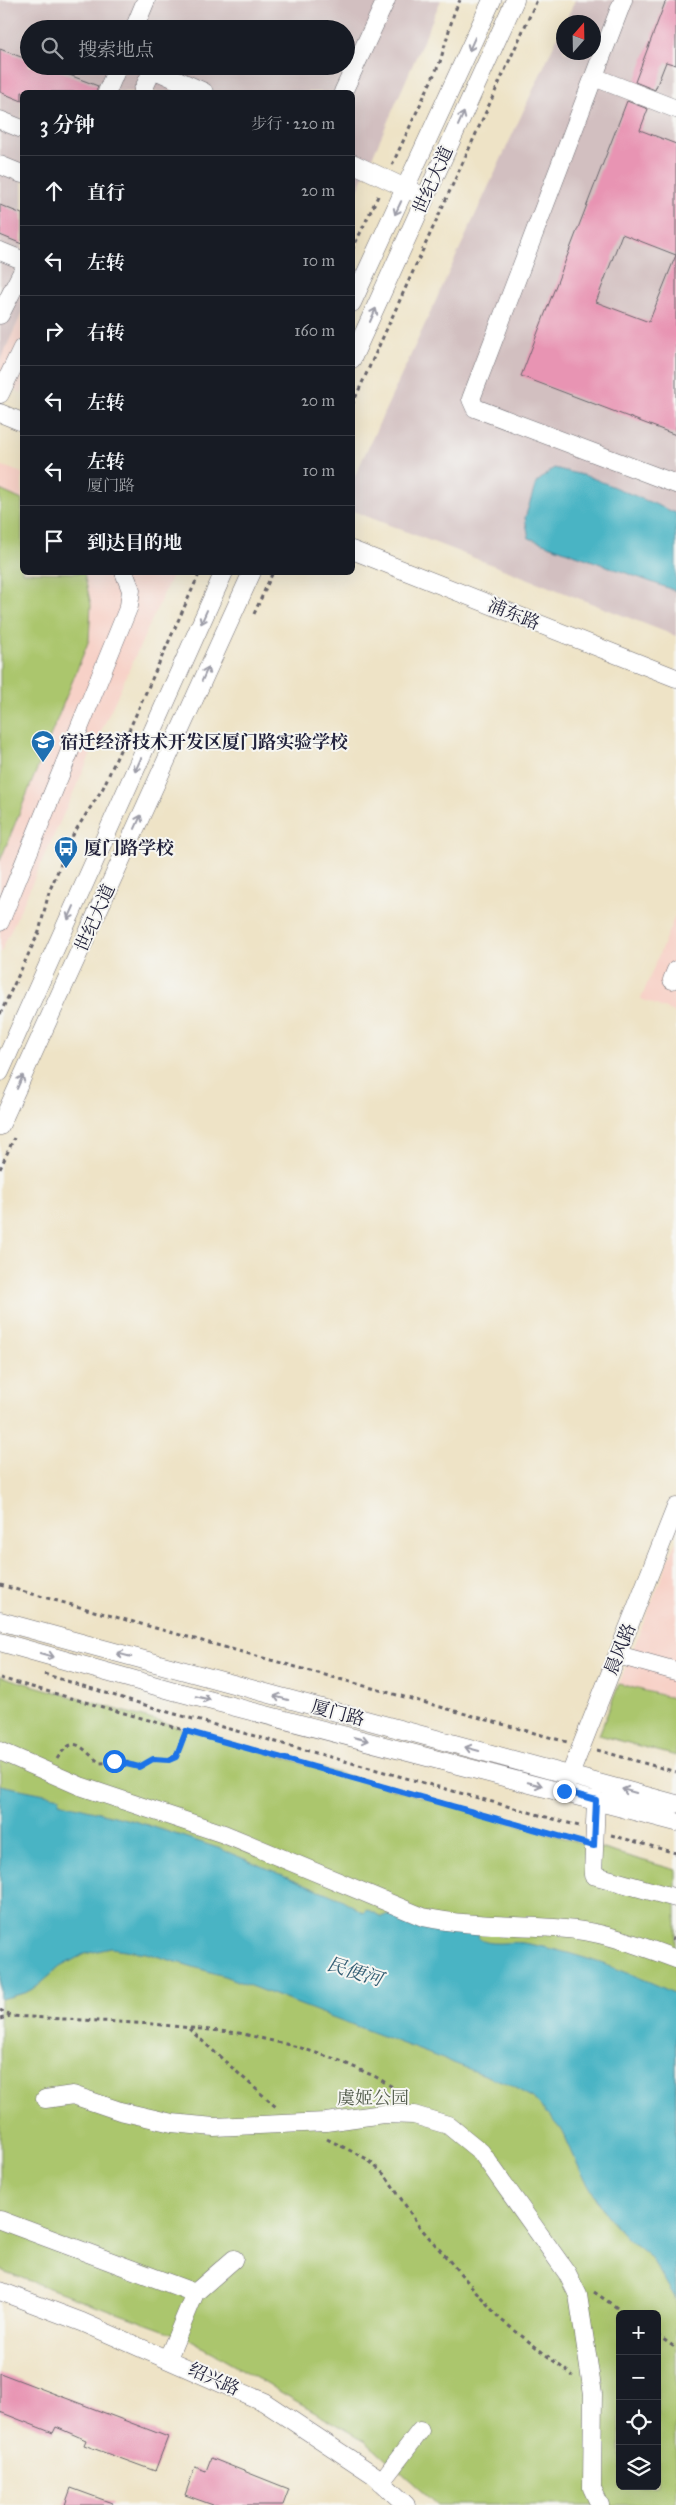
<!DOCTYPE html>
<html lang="zh">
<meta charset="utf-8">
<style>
body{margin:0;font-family:"IM FELL Great Primer","Noto Serif SC",serif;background:#242831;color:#f1f3f6}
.controls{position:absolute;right:15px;bottom:15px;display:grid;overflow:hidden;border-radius:8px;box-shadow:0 5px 20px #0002}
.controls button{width:45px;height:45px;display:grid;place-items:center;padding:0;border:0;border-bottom:1px solid #363941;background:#171b24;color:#f1f3f6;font:25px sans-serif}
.compass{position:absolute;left:556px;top:15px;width:45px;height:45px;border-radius:50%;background:#171b24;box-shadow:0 5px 20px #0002;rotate:20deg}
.stop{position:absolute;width:15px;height:15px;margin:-11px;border:4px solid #1a73e8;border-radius:50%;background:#fff}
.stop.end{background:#1a73e8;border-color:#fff;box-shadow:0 1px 5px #0008}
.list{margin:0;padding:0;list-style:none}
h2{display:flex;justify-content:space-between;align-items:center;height:65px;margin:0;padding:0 20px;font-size:21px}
h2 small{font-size:16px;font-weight:400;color:#9ea1a6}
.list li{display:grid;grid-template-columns:32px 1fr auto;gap:15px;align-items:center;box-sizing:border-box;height:70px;padding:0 20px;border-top:1px solid #363941}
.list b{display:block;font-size:19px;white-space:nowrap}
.list p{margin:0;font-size:16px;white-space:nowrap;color:#9ea1a6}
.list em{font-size:16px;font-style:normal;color:#9ea1a6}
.icon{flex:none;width:28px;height:28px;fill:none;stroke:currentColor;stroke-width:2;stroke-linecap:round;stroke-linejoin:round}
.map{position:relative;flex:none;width:676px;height:2505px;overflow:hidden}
.search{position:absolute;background:#171b24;box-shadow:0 5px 20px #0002;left:20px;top:20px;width:335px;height:55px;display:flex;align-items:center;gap:12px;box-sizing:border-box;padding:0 18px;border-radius:28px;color:#9ea1a6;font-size:19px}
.panel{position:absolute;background:#171b24;box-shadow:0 5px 20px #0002;left:20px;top:90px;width:335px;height:485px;border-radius:8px}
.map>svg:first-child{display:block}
</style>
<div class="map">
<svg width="676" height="2505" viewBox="0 0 676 2505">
<rect width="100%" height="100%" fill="#f6f6f2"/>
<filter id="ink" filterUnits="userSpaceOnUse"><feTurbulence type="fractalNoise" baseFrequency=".02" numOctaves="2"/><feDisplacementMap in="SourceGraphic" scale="10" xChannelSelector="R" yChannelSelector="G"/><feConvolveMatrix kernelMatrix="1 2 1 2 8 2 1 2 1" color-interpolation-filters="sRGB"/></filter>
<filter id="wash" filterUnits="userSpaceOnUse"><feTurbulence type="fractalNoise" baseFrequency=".0096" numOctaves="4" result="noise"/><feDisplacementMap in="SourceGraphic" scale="20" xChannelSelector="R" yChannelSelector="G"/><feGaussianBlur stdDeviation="1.12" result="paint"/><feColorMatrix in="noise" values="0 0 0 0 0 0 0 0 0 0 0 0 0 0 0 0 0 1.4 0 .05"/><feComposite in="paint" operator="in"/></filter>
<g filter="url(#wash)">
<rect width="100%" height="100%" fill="#eee3c6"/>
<path fill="#f7d1c7" d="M 22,313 L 22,393 L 0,384 L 0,361 Z
M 0,465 L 22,473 L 22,572 L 173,573 L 0,954 Z
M 676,913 L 676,1013 L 641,999 Z
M 676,1541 L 676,1699 L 619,1684 Z"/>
<path fill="#d2bfc0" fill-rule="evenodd" d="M 0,0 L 441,0 L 353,201 L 352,92 L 22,92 L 22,313 L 0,361 ZM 29,29 L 346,29 L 346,66 L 29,66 Z
M 575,0 L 676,0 L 676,636 L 353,511 L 353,480 L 563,25 L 564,52 L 594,52 L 594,22 L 565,22 Z"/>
<path fill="#abc66d" stroke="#667454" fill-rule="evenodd" d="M 0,490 L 22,500 L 22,572 L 84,573 L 91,605 L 89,640 L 0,861 Z
M 0,1676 L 676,1870 L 676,2505 L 438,2505 L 366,2441 L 188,2339 L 0,2270 ZM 620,2314 L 657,2314 L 657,2486 L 620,2486 Z
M 619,1684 L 676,1699 L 676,1756 L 599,1735 Z"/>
<path fill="#48b4c4" stroke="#356b80" d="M 554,468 L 590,477 L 676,513 L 676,591 L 529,538 L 525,518 L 536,483 Z
M 0,1785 L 60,1797 L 59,1802 L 138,1822 L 218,1848 L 341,1899 L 363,1912 L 366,1909 L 382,1917 L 393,1913 L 479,1932 L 478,1938 C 489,1947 509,1941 523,1943 C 575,1952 628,1971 676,1994 L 676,2299 L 651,2258 L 628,2239 L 607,2216 L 581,2172 L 563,2132 L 533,2098 L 506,2083 L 224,1976 L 146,1953 L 111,1948 L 84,1954 L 60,1967 L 38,1986 L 25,1993 L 0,1999 Z"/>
<g id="blocks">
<path fill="#e894b3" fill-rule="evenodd" d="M 666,0 L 676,0 L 676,65 L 666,62 L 655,90 L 635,82 Z
M 0,49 L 29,60 L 29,66 L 46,66 L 98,86 L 96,92 L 22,92 L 22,101 L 0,92 Z
M 627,101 L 648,109 L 640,130 L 676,144 L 676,435 L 521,376 ZM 622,234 L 676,255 L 649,322 L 596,302 Z
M 0,205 L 22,214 L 22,244 L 0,235 Z
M 0,2373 L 168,2437 L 155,2471 L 84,2445 L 86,2440 L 56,2427 L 53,2433 L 0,2412 Z
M 211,2458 L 289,2489 L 283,2505 L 213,2505 L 185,2495 L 195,2467 L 206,2471 Z
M 71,2488 L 112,2503 L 112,2505 L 65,2505 Z"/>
</g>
</g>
<g filter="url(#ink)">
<use href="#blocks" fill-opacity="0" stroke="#69666c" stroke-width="1"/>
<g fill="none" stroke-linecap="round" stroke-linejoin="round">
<g stroke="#69666c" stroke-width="19">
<path id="minor" d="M 623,0 L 471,399 L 475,408 L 676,484
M 134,29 L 146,0
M 594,77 L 676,109
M 143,90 L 153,69 L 204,92
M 107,92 L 118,66
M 343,92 L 386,0
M 0,120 L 22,129
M 352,163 L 418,194
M 0,165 L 22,174
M 0,251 L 22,260
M 352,303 L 492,0
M 0,315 L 22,272
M 352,359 L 515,0
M 0,394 L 22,348
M 0,413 L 22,422
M 352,550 L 676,678
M 0,922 L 129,606 L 131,590 L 124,572
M 672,980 L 676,970
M 0,1072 L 224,572
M 0,1126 L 252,572
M 0,1621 L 676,1804
M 0,1642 L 174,1691 L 676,1822
M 618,1655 L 676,1671
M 0,1751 L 80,1786 L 224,1834 L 423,1917 C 474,1928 525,1924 576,1930 C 610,1934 644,1947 676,1959
M 566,1785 L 676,1507
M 596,1800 L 593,1875 L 676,1898
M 45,2099 L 73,2095 L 120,2111 L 172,2123 L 214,2127 L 326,2122 L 383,2114 L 414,2115 L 448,2125 L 481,2152 L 567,2273 L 578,2295 L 593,2394 L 592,2488 L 600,2505
M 0,2220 L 195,2293 L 168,2358
M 0,2291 L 82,2322 L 264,2402 L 374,2475 L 406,2505
M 195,2293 L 234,2259
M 381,2482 L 420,2431"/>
</g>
<path stroke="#69666c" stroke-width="3" stroke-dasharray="4 4" stroke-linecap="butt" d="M 392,165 L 440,62 L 454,13 L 460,0
M 352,250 L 379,194
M 352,405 L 537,0
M 254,614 L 273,572
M 0,1014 L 39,932 L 49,892 L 74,833 L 103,788 L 200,572
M 0,1169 L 14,1138
M 0,1585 L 567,1742
M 44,1674 L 168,1712 L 579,1826
M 0,1678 L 577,1841
M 597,1750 L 676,1772
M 57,1759 C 75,1731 82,1750 100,1763 L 125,1762 L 139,1767 L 153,1759 L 169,1760 L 176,1757 L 186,1731
M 611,1835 L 676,1853
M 672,1941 L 676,1929
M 0,2010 L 11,2016 L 153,2024 L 239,2033 L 298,2047 L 338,2060 L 376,2077 L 409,2097
M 0,2019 L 10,2016
M 189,2029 L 276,2107
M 327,2139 L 367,2159 L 386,2176 L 419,2226 L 500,2319 L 573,2376
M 594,2292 L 626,2314
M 657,2335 L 673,2346 L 676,2343"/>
<use href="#minor" stroke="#fff" stroke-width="18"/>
</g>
<defs><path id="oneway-shaft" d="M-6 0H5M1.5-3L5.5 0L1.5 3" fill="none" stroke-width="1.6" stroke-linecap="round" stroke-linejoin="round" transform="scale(1.25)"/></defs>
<g stroke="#9c9ca7">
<use href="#oneway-shaft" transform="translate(472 44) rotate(114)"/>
<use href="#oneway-shaft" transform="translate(461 119) rotate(-66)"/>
<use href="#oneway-shaft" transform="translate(398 208) rotate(115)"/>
<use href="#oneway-shaft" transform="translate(373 315) rotate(-66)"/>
<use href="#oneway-shaft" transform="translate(204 617) rotate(114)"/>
<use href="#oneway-shaft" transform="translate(205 674) rotate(-66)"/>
<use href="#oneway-shaft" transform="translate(138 765) rotate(114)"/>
<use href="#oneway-shaft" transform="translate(138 822) rotate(-66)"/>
<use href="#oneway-shaft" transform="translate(71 913) rotate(114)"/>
<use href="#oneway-shaft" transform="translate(20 1082) rotate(-66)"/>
<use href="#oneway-shaft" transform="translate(47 1655) rotate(16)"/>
<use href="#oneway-shaft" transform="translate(124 1655) rotate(-165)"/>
<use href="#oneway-shaft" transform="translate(203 1698) rotate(14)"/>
<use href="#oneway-shaft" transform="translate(281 1698) rotate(-165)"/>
<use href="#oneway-shaft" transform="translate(361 1739) rotate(14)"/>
<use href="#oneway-shaft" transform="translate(472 1749) rotate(-165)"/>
<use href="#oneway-shaft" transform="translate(535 1784) rotate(14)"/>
<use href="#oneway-shaft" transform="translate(629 1791) rotate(-165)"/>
</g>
</g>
<g fill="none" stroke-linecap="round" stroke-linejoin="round" filter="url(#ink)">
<path stroke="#1a73e8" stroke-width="6" d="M 114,1761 L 139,1767 L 153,1759 L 169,1760 L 176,1757 L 186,1731 L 594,1846 L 596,1800 L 564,1791"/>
</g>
<defs>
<g id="school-pin" transform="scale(1.25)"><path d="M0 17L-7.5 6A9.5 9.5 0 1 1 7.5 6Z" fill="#1f6fb2" stroke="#f6f6f2"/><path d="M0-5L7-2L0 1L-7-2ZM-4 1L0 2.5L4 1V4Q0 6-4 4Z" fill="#fff"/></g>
<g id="bus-pin" transform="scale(1.25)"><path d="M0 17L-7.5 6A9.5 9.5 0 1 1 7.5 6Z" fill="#1f6fb2" stroke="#f6f6f2"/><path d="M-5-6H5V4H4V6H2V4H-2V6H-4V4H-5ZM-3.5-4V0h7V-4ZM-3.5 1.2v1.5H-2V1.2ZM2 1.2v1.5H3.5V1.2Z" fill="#fff"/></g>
</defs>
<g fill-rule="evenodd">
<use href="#school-pin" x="43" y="742"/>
<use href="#bus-pin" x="66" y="848"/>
</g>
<g text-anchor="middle" stroke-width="4" stroke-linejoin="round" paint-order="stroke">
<g font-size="18" fill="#22223b" stroke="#f6f6f2">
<text transform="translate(433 180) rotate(-66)" y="6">世纪大道</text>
<text transform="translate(514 614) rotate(22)" y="6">浦东路</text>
<text transform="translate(95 918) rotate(-66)" y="6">世纪大道</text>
<text transform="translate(620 1649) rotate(-68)" y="6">晨风路</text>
<text transform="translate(338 1713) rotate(15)" y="6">厦门路</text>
<text transform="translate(214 2379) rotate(24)" y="6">绍兴路</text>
</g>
<g font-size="18" font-weight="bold" fill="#22223b" stroke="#f6f6f2" text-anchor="start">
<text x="60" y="748">宿迁经济技术开发区厦门路实验学校</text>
<text x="84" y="854">厦门路学校</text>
</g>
<g font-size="18" fill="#525b4c" stroke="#f6f6f2">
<text x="373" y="2104">虞姬公园</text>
</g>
<g font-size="19" font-style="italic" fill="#315c72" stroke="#f6f6f2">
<text transform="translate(355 1971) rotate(17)" y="7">民便河</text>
</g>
</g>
</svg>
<div class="controls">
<button>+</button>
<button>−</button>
<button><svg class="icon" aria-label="locate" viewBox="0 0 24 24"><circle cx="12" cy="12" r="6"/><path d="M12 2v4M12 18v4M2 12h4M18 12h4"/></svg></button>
<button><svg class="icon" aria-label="layers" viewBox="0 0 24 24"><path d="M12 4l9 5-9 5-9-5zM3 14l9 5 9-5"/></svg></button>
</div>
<svg class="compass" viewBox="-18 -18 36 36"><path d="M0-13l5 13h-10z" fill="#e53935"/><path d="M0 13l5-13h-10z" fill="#9ea1a6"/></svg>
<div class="stop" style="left:114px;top:1761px"></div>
<div class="stop end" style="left:564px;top:1791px"></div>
<div class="search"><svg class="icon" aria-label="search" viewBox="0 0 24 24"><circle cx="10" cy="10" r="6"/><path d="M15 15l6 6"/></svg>搜索地点</div>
<section class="panel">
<h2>3 分钟<small>步行 · 220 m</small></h2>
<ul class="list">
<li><svg class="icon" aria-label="ahead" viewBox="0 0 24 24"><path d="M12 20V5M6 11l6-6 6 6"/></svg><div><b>直行</b></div><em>20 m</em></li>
<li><svg class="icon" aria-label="left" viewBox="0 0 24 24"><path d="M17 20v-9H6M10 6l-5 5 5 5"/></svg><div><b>左转</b></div><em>10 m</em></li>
<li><svg class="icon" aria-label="right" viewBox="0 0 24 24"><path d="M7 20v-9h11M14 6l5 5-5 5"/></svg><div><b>右转</b></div><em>160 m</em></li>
<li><svg class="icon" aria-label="left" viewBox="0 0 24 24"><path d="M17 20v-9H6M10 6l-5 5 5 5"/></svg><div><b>左转</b></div><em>20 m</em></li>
<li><svg class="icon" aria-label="left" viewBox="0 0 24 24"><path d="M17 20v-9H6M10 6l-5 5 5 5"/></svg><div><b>左转</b><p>厦门路</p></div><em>10 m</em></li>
<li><svg class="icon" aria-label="arrive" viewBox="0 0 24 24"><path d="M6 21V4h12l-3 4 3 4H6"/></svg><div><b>到达目的地</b></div></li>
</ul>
</section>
</div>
